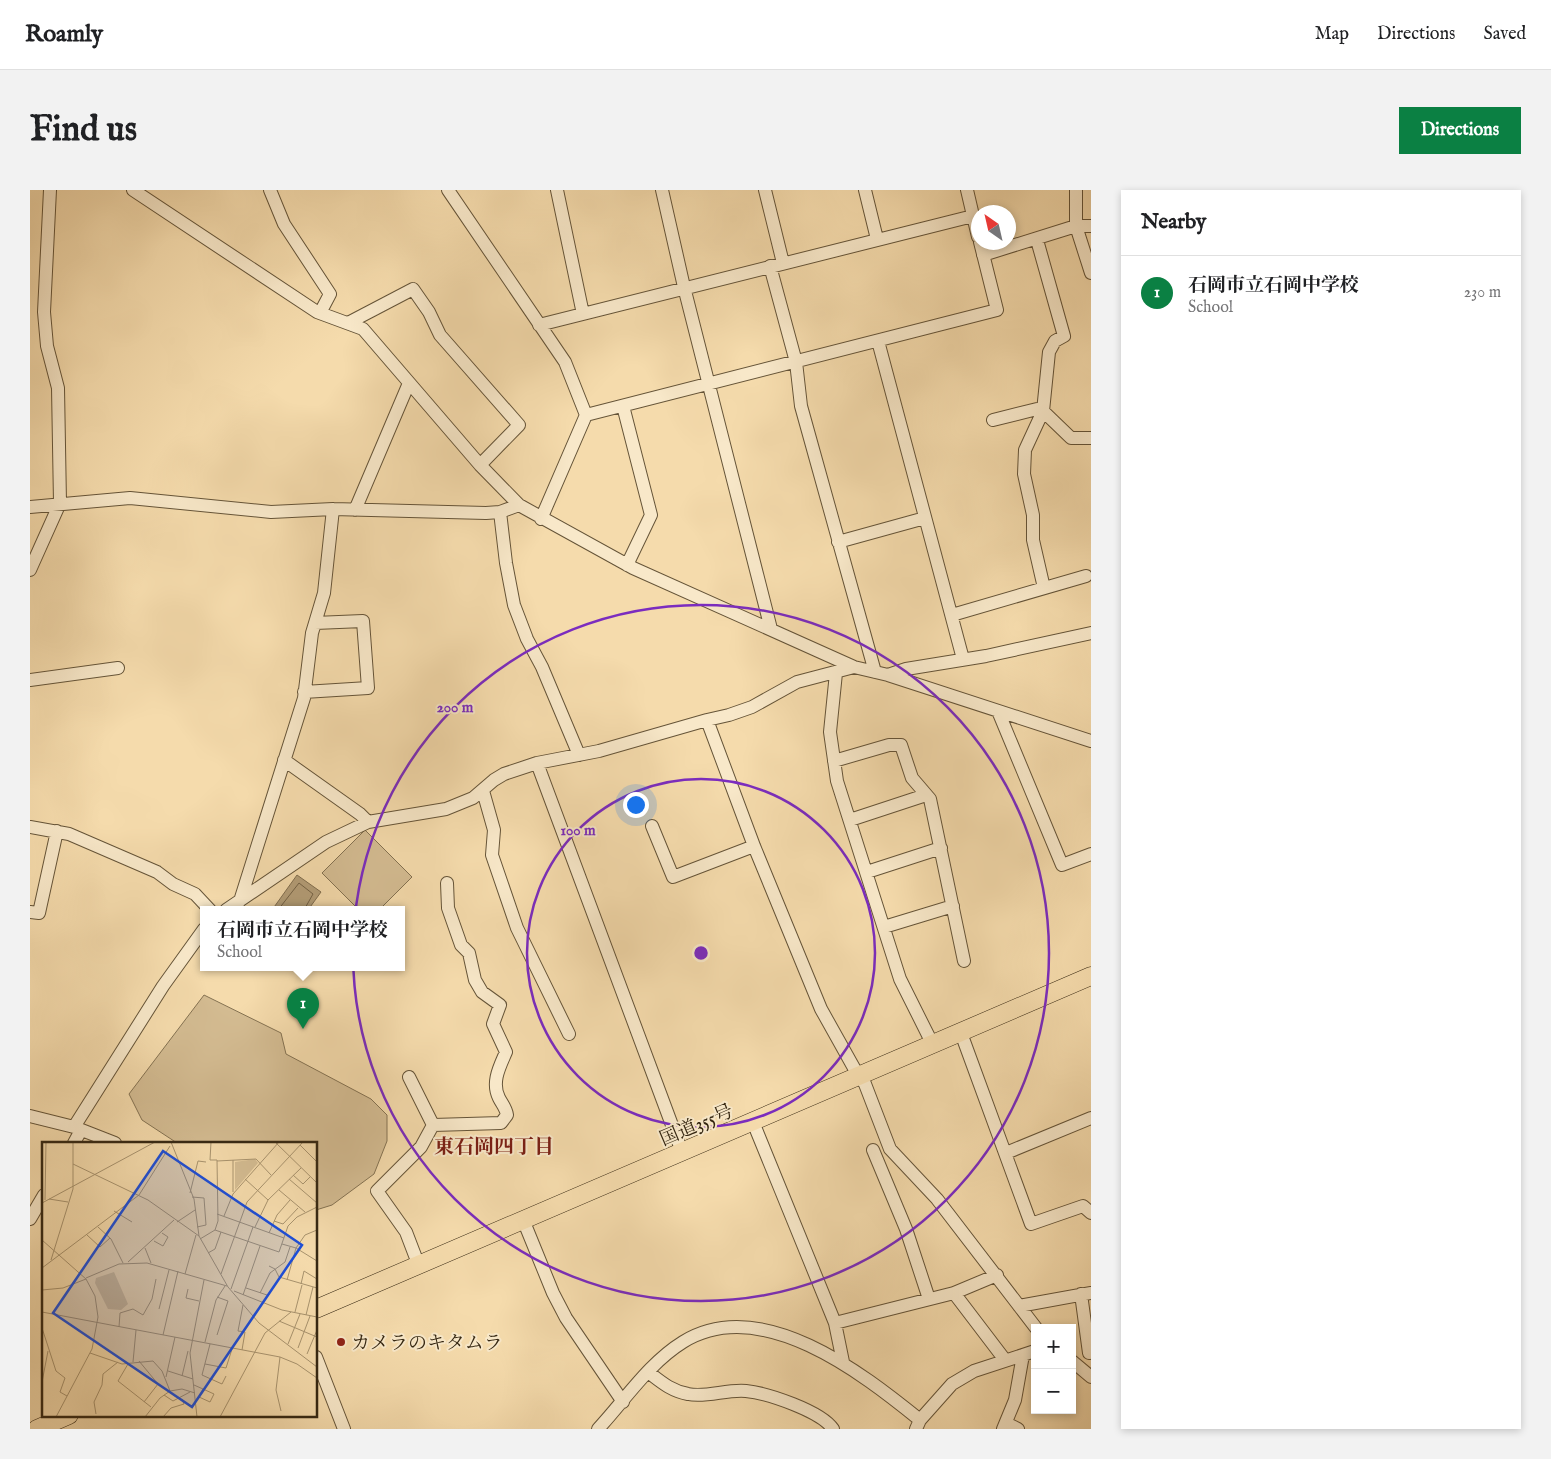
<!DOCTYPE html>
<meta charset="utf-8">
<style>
body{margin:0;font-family:"IM FELL English","Noto Serif JP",serif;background:#f2f2f2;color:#202124}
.controls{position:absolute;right:15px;bottom:15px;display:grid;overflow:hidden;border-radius:0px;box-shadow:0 2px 8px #0003}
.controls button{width:45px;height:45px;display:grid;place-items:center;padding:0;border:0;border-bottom:1px solid #e0e0e0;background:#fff;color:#202124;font:25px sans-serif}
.compass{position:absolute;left:941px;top:15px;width:45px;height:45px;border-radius:50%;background:#fff;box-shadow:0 2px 8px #0003;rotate:326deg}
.you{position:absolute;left:605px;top:614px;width:18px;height:18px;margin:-12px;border:4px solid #fff;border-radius:50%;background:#1a73e8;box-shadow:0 0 0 8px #1a73e833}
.badge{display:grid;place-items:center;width:32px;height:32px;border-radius:50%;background:#0b8043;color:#fff;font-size:16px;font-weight:700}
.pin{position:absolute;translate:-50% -41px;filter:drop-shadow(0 1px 2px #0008)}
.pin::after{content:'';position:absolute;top:26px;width:18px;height:15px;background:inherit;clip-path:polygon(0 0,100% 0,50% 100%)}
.popup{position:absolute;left:170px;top:716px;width:205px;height:65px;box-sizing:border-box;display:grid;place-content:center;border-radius:0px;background:#fff;filter:drop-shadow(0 1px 4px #0005);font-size:16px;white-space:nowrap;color:#757577}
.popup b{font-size:19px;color:#202124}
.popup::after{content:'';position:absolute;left:50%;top:100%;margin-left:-10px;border:10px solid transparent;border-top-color:#fff}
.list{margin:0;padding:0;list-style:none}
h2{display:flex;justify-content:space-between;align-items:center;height:65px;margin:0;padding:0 20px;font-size:21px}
h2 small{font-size:16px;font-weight:400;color:#757577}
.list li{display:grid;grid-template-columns:32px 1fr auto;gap:15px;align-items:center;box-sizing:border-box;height:75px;padding:0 20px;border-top:1px solid #e0e0e0}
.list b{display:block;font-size:19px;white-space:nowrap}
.list p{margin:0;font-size:16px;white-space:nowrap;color:#757577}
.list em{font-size:16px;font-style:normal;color:#757577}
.map{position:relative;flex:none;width:1061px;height:1239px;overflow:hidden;border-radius:0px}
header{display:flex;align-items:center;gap:30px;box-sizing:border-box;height:70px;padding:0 25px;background:#fff;border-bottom:1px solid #e0e0e0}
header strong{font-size:24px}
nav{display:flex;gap:28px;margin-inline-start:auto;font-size:18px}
.intro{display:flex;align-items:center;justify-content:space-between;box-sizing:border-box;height:120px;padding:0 30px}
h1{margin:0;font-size:35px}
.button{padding:12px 22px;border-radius:0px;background:#0b8043;color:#fff;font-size:18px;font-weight:700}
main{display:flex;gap:30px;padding:0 30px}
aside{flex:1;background:#fff;border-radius:0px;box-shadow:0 2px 8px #0003}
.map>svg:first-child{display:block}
</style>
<header>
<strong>Roamly</strong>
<nav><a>Map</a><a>Directions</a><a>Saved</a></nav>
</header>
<div class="intro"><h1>Find us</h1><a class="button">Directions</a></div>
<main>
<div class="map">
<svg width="1061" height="1239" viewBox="0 0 1061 1239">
<rect width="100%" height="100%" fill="#f5dbac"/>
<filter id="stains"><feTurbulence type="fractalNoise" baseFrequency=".004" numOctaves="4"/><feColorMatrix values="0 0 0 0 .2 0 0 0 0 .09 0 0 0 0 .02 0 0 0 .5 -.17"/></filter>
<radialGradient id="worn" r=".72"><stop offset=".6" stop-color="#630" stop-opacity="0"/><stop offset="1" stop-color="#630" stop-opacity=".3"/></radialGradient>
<path fill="#d4bc92" stroke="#847252" d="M 335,640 L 382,687 L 349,720 L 329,720 L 292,683 Z
M 174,805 L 251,843 L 256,864 L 341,909 L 357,925 L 357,951 L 344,984 L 302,1015 L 286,1020 L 286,953 L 147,953 L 112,930 L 99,904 Z"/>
<path fill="#b49e78" stroke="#816e4f" d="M 267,685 L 291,702 L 278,720 L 242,720 Z"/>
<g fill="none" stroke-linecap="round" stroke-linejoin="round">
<path stroke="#746245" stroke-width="1" d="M 248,720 L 269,693 L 283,704 L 274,720"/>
<g stroke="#655438" stroke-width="14">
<path id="minor" d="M 103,0 L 287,122 L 333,139 L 450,275 L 489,315 L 603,378 L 824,477 L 858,485 L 1061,551
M 240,0 L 254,34 L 300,104 L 290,123
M 418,0 L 535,172 L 556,225 L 511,329
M 527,0 L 553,124
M 632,0 L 654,97 L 741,439
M 735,0 L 753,73
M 835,0 L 847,49
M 937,0 L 948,47
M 1046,0 L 1046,36 L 1061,83
M 1007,50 L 1034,146 L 1025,151 L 1019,162 L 1013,221 L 995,260 L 994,284 L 1003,325 L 1003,350 L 1014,398
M 953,65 L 1046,36 L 1061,36
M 740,76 L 766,172 L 771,216 L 845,482
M 318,133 L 383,99 L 399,122 L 410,145 L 489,235 L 450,275
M 509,135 L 943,26
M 848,151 L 933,469
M 593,216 L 621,325 L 597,375
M 556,225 L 967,120 L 950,52
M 963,230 L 1007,219 L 1013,221 L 1041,248 L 1061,248
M 0,317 L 100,308 L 241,322 L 303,319 L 456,323 L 470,322 L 489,315
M 325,320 L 379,193
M 470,322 L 476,373 L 484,415 L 497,449 L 512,477 L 549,565
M 808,352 L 895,328
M 0,380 L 30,313 L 28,198 L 17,156 L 14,122 L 20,0
M 922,425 L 1056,386
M 806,483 L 800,542 L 807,591 L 870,789 L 903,855
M 858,485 L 876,479 L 956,466 L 1061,443
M 0,490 L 88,478
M 274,502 L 338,498 L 333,431 L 285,433
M 968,521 L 1032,675 L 1061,664
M 677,530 L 724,656 L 791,819 L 824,878 L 835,894 L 860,959 L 907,1009 L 1006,1138
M 254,570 L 330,624 L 338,632
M 804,571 L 859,555 L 871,555 L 882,588 L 900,609 L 934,771
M 507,573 L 652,962
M 453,601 L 464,640 L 462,665 L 487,738 L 539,844
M 820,630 L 896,605
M 622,636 L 643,687 L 724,656
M 0,637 L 39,644 L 127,682 L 143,694 L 165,704 L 180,720
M 837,682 L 911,658
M 210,711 L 274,508 L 282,443 L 294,403 L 303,319
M 196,720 L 296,652 L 338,632 L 416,619 L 443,608 L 464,590 L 474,584 L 507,573 L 569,561 L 677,530 L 699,525 L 722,517 L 767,492 L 824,477
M 0,722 L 9,723 L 27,641
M 854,737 L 923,716
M 931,843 L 1001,1034 L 1053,1016 L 1061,1023
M 379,887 L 403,935
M 0,926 L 44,937 L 85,953
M 723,932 L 805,1133 L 813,1172
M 403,935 L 471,933 L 477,925 C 476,918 472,914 469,908 C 461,892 470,876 476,862 L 463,834 L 470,815 L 452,802 L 445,790 L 439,763 L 431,755 L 418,718 L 417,693
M 44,937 L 133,796 L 174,739
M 44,953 L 51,940
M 843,960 L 876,1039 L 899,1109
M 976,963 L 1061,928
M 0,1029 L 14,1005
M 494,1032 L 523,1103 L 536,1128 L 593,1212
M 389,1076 L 376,1042 L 347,1001 L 391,957 L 403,935
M 924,1103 L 975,1170
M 1051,1104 L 1059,1163 L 1061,1162
M 989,1116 L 1061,1103
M 805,1133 L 924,1103 L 967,1085
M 286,1167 L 314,1239
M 1042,1171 L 1061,1187
M 618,1182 C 631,1192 641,1201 658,1204 C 676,1208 697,1199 716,1201 C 737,1203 791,1221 803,1239
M 976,1233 L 988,1239
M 568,1239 C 595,1210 619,1173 653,1152 C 731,1104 832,1183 890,1230
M 886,1239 L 890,1230 L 922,1194 L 944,1181 L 1005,1161
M 973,1239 L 985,1210 L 993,1165"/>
</g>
<g stroke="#352712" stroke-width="19">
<path id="highway" d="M 286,1119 L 1061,786
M 7,1239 L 39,1225"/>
</g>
<use href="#minor" stroke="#f8e8c9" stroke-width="12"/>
<use href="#highway" stroke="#f5dbac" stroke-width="18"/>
</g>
<g fill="none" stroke="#7b2cbf" stroke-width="2.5">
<circle cx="671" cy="763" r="174"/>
<circle cx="671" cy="763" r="348"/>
</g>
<circle fill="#8f2418" stroke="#f8e8c9" stroke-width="2" cx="311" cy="1152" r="5"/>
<g text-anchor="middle" stroke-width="4" stroke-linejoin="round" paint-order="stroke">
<g font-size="19" fill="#352712" stroke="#f8e8c9">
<text transform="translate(666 934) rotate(-23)" y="7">国道355号</text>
</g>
<g font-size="19" fill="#352712" stroke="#f8e8c9" text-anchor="start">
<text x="321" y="1159">カメラのキタムラ</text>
</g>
<g font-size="20" font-weight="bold" fill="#7a1f14" stroke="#f8e8c9">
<text x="464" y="963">東石岡四丁目</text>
</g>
</g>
<g transform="translate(12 952)">
<rect width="275" height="275" fill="#f5dbac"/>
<path d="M 213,17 L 216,21 L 193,48 L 193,20 ZM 72,130 L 86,162 L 79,168 L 66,167 L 53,141 L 54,136 Z" fill="#d4bc92"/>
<path fill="none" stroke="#a8936e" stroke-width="1" d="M 129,0 L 152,57 L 157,94 L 186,145 L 217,181 L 275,225M 233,0 L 275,41M 258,3 L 275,20M 191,18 L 191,50M 175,19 L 214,17 L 229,33M 31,22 L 106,58 L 157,94M 251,33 L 261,42 L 268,35M 203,37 L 226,58M 247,37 L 275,61M 237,48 L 263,70M 148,51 L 156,19 L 164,20M 150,55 L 162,56 L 164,83 L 155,85M 7,57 L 26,60M 3,58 L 4,0M 0,61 L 113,0M 72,69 L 90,80M 175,72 L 242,96M 182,74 L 191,52 L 237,0M 232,79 L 241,82 L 256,66M 135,80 L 153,68M 56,85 L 69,97 L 81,121M 213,85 L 226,58 L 259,26M 173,88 L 237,110 L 246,84 L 255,75 L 275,65M 227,91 L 235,73 L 248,58M 45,93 L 58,105 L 68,96M 158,97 L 173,88 L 176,79 L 175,18 L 168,18 L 169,0M 0,98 L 44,137 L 53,154 L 56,175 L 50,207 L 14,275M 112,99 L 121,104 L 126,95 L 120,91M 240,102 L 254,106 L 275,119M 103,106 L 109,121M 166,111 L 173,107 L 179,90M 9,118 L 31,47 L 31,0M 86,120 L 132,78M 227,124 L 233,127 L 237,135 L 275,146M 0,126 L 97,53 L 128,4M 143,132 L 154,93M 179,132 L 205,60 L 261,0M 44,136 L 77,122 L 105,121 L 185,144M 245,138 L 254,106 L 263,93 L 275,88M 259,142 L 262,129 L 275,137M 204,146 L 225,153M 146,147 L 144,156 L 157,159M 189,147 L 211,85M 0,148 L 21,146 L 44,137M 192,149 L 240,168 L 275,175M 218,151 L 228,131 L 243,120 L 248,105M 201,153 L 218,104M 91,167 L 101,173 L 110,157 L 114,137M 117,167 L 127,128M 0,170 L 238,215 L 255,222 L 275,236M 253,170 L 260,143M 264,173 L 271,145M 237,179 L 275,195M 77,185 L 78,171 L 91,167M 0,186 L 14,229 L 23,236 L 18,250 L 25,254M 121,193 L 136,129M 175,193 L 186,159 L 175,155M 163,200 L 174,158 L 183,144M 168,202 L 160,233 L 180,242 L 184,234M 246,202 L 258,172M 256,206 L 268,174M 200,208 L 203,190 L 196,189 L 201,163M 48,211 L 80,222 L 111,219 L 120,229 L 128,249M 265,212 L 275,188M 238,215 L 234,248 L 239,269M 97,219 L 116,242 L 102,260M 91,220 L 94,188M 86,222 L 76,239 L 109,265M 163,222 L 184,226 L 190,207M 126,229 L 151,237M 140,234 L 146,209M 124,235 L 133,195M 0,240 L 6,209M 152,243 L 161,247 L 172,252 L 168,260 L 157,255 L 161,247M 122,253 L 131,259 L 148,250M 54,272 L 52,260 L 60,243 L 61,232 L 76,220M 103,275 L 118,256 L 128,249 L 140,247 L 153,251M 121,275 L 129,266 L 142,262 L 140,257M 155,275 L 148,211 L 162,138M 178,275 L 223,191 L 249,170"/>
<path fill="#1d4ed8" fill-opacity="0.15" stroke="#1d4ed8" stroke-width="2.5" d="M 121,9 L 260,103 L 150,265 L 11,171 Z"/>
<rect width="275" height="275" fill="none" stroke="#352712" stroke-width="2.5"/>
</g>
<circle cx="671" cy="763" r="8" fill="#7b2cbf" stroke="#f8e8c9" stroke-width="2.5"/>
<g font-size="15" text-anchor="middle" font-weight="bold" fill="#7b2cbf" stroke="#f8e8c9" stroke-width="4" stroke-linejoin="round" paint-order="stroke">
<text x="425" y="522">200 m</text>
<text x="548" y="645">100 m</text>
</g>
<rect width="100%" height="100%" filter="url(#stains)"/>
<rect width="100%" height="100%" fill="url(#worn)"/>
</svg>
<div class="controls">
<button>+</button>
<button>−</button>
</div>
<svg class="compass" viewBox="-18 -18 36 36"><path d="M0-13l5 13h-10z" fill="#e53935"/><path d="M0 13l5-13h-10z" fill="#757577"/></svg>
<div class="you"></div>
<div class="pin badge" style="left:273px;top:839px">1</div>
<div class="popup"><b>石岡市立石岡中学校</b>School</div>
</div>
<aside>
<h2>Nearby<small></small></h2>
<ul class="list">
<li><span class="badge">1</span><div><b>石岡市立石岡中学校</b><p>School</p></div><em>230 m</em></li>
</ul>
</aside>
</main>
